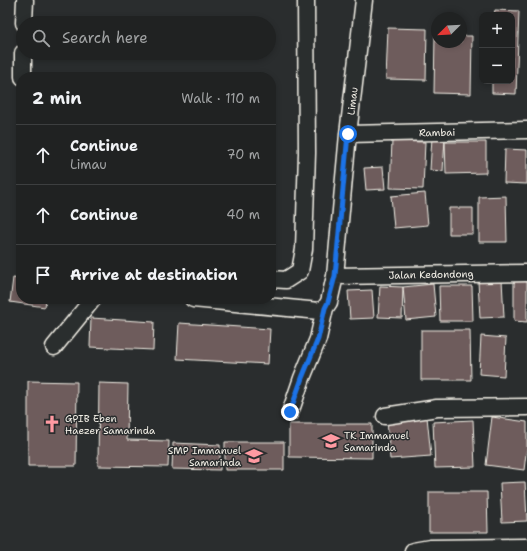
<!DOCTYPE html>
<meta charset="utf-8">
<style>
body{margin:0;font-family:"Shantell Sans",sans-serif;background:#2d2f2f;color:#f1f3f6}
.controls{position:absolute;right:12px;top:12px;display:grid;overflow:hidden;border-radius:8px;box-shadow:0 2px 6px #0003}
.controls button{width:36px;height:36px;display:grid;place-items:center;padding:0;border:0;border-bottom:1px solid #3d3f40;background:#202222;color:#f1f3f6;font:20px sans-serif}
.compass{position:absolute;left:431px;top:12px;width:36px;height:36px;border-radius:50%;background:#202222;box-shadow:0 2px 6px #0003;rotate:246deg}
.stop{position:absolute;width:12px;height:12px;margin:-9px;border:3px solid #1a73e8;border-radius:50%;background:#fff}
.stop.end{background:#1a73e8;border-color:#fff;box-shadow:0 1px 4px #0008}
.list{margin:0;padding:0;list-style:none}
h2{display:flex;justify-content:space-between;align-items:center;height:52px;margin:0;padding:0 16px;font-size:17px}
h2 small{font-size:13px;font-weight:400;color:#a2a4a5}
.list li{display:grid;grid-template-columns:26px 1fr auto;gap:12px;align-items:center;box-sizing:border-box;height:60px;padding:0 16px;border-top:1px solid #3d3f40}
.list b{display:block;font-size:15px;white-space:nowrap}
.list p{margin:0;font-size:13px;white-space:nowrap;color:#a2a4a5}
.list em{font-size:13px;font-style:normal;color:#a2a4a5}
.icon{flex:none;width:22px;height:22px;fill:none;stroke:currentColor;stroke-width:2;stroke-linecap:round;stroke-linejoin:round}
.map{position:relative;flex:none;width:527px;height:551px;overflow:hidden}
.search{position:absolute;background:#202222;box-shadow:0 2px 6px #0003;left:16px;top:16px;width:260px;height:44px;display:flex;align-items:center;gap:10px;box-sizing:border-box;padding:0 14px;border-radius:22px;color:#a2a4a5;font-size:15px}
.panel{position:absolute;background:#202222;box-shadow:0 2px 6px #0003;left:16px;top:72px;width:260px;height:232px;border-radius:16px}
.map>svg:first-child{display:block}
</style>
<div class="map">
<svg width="527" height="551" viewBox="0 0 527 551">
<rect width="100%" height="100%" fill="#2a2d2e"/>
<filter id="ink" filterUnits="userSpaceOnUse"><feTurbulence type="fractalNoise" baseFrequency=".025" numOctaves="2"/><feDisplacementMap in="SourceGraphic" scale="8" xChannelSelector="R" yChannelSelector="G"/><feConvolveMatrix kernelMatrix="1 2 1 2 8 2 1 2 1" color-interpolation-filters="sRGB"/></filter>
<g filter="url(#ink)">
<path fill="#6e5b5b" stroke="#f4f1e8" d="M 495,10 L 519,11 L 516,94 L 492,93 L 492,81 L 512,81 L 512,15 L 494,15 Z
M 388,28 L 427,29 L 426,80 L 386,79 Z
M 435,35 L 437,35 L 437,42 L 461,42 L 461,36 L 472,36 L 471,94 L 434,93 Z
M 432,137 L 445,138 L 443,171 L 430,170 Z
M 392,141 L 425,142 L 423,189 L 390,188 Z
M 445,142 L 486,142 L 486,173 L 446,174 Z
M 505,149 L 527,150 L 527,184 L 504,183 Z
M 383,167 L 385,189 L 366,190 L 364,168 Z
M 425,193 L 428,225 L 394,228 L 391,196 Z
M 506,196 L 507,242 L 479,242 L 479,197 Z
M 449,208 L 473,208 L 473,234 L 449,234 Z
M 13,278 L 21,279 L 21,299 L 46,299 L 45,307 L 10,302 Z
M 502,280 L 504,317 L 480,318 L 478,281 Z
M 514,280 L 527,280 L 527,322 L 514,321 Z
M 433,284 L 436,317 L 406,320 L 403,287 Z
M 380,286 L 403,287 L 402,318 L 378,317 Z
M 439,286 L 472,286 L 473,321 L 440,321 Z
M 372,290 L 374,318 L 350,319 L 348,291 Z
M 91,318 L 154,322 L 153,350 L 90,347 Z
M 179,323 L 270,329 L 268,364 L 177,359 Z
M 421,330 L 470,330 L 471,380 L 421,380 Z
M 481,336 L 506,338 L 504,376 L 479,374 Z
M 28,381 L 77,382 L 76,466 L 28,466 Z
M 99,383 L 128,384 L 127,440 L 169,441 L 168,467 L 98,466 Z
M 427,417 L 431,456 L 390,459 L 387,420 Z
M 492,417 L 527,422 L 527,446 L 524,470 L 486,465 Z
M 473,420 L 475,467 L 435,468 L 433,422 Z
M 289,424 L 372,424 L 372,458 L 289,457 Z
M 225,442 L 284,442 L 284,470 L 225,470 Z
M 173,443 L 220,445 L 220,470 L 172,469 Z
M 525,482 L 527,521 L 502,522 L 500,483 Z
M 429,492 L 487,492 L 488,532 L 429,532 Z"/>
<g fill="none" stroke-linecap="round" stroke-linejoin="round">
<g stroke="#f4f1e8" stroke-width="19">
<path id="minor" d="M 24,23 L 25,0
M 23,77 L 23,53
M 348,134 L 527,130
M 335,276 L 527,273
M 271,279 L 286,280 L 300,271 L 304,249 L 307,153 L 306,0
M 193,299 L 319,311 L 325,308 L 329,302 L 335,276 L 348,134 L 364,0
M 54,347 L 93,299
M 290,413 L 302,378 L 318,339 L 325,308
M 385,416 L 437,408 L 527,407
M 413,551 L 430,548 L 527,547"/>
</g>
<use href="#minor" stroke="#2a2d2e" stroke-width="16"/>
</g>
</g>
<g fill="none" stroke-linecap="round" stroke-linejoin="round" filter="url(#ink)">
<path stroke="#1a73e8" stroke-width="5" d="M 290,412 L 302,378 L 318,339 L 325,308 L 328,302 L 335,276 L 348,134"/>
</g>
<defs>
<g id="church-bare" transform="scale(1.38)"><path d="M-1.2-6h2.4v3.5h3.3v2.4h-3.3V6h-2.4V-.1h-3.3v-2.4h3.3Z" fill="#ff9aa2" stroke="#2a2d2e" stroke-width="2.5" paint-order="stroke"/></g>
<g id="school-bare" transform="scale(1.38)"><path d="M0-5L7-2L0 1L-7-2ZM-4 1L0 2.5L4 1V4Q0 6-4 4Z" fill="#ff9aa2" stroke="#2a2d2e" stroke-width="2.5" paint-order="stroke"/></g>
</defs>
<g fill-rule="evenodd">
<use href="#church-bare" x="52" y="424"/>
<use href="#school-bare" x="331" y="441"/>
<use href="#school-bare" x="254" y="456"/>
</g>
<g text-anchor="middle" stroke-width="3" stroke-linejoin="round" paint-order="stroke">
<g font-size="10" fill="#f4f1e8" stroke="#2a2d2e">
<text transform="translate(352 101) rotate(-83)" y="4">Limau</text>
<text transform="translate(437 132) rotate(-1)" y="4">Rambai</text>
<text transform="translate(431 274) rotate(-1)" y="4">Jalan Kedondong</text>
</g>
<g font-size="10" fill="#f4f1e8" stroke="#2a2d2e" text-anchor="start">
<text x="65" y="422">GPIB Eben<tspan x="65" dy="12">Haezer Samarinda</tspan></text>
<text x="344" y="439">TK Immanuel<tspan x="344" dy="12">Samarinda</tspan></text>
<text x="241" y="454" text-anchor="end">SMP Immanuel<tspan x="241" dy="12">Samarinda</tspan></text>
</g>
</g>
</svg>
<div class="controls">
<button>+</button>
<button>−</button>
</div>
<svg class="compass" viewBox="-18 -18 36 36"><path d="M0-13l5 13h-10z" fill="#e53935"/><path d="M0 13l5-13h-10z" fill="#a2a4a5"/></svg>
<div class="stop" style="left:348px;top:134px"></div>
<div class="stop end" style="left:290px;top:412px"></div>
<div class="search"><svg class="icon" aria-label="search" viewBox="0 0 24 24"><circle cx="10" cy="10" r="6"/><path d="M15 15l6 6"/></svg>Search here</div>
<section class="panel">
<h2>2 min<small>Walk · 110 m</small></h2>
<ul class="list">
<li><svg class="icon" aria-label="ahead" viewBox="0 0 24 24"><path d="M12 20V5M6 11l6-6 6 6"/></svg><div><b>Continue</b><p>Limau</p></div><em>70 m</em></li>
<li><svg class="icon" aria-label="ahead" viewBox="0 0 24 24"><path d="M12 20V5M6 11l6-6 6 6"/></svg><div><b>Continue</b></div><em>40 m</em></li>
<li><svg class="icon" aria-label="arrive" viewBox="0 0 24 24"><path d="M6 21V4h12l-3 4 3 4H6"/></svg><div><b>Arrive at destination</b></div></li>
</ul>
</section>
</div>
